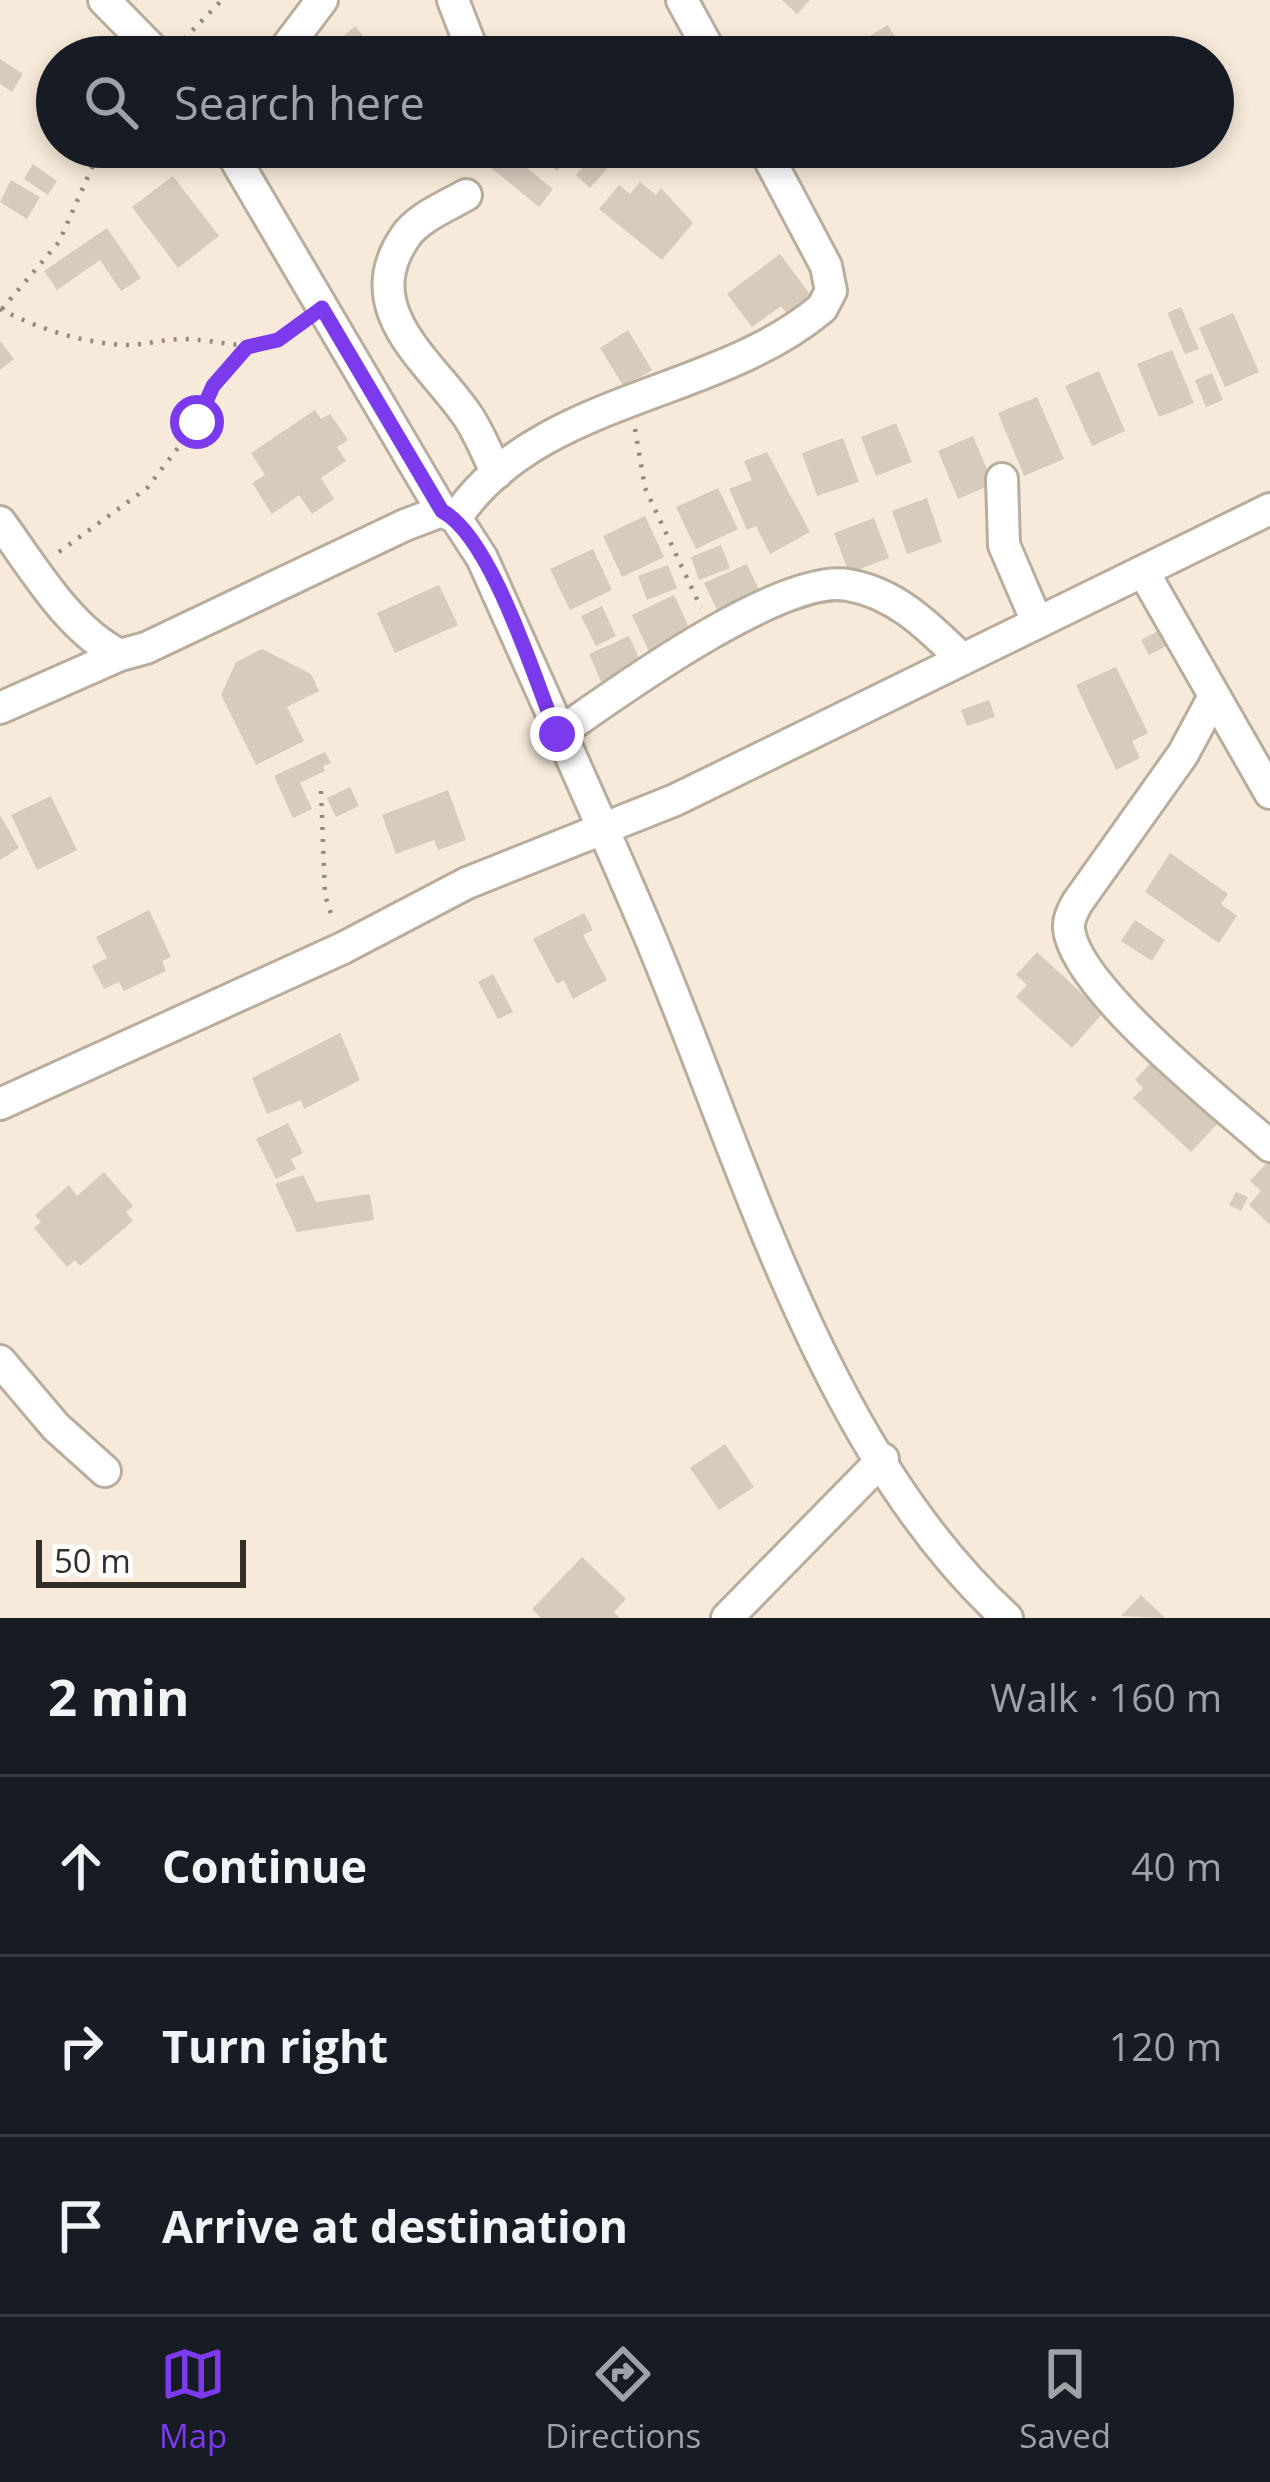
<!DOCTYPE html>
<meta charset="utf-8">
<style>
body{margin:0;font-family:"Open Sans",sans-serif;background:#20242c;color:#f1f3f6}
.scale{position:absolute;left:36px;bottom:30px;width:210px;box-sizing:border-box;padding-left:12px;border:6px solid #332e28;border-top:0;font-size:33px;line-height:42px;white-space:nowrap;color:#332e28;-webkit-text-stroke:9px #fff;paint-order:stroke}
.stop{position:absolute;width:36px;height:36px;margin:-27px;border:9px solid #7c3aed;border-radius:50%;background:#fff}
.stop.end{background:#7c3aed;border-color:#fff;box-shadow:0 3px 12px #0008}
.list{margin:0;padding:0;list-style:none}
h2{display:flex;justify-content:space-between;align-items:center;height:156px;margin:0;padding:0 48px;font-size:51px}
h2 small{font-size:39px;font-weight:400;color:#9ea1a6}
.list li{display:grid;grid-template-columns:78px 1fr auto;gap:36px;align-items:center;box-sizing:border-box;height:180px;padding:0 48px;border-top:3px solid #363941}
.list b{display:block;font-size:45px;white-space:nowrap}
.list em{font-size:39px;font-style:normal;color:#9ea1a6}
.icon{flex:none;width:66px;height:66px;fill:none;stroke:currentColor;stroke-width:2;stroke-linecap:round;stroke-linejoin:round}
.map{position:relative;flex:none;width:1270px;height:1618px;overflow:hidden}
.search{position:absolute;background:#171b24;box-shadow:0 6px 18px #0003;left:36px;right:36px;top:36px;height:132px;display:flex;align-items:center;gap:30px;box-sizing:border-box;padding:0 42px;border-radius:66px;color:#9ea1a6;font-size:45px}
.sheet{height:696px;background:#171b24}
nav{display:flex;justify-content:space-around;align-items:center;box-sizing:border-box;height:168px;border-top:3px solid #363941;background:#171b24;font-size:33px;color:#9ea1a6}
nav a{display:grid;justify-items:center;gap:6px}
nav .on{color:#7c3aed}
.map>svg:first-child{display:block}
</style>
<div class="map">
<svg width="1270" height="1618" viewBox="0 0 1270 1618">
<rect width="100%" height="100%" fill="#f7eada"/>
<path fill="#d7cbbc" d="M 782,0 L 810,0 L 797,14 Z
M 888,25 L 907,57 L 835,57 Z
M 355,26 L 373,48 L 363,57 L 354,57 L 339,40 Z
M 960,39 L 971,57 L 931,57 Z
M 0,59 L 23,74 L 12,92 L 0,84 Z
M 57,73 L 57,110 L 39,92 Z
M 316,147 L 359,147 L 326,165 Z
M 466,147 L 501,147 L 553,189 L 539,207 Z
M 526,147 L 584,147 L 579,153 L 574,149 L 557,171 Z
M 601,147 L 615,160 L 590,188 L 576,175 Z
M 33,164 L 57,181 L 48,195 L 24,179 Z
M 173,176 L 219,236 L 178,268 L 132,207 Z
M 11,180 L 40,197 L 27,219 L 0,202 Z
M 640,182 L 656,195 L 661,188 L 693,223 L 662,260 L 599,209 L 619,185 L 630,194 Z
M 107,228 L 141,278 L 121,291 L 100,260 L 57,290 L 44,271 Z
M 780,254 L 812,297 L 788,315 L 781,306 L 752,327 L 727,294 Z
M 1181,307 L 1199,349 L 1185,354 L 1167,313 Z
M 1233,313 L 1259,372 L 1225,387 L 1199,328 Z
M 628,330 L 652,370 L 624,387 L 600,348 Z
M 0,341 L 14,359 L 0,370 Z
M 1172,350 L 1194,403 L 1159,417 L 1137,364 Z
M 1099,371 L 1125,431 L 1092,446 L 1065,386 Z
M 1212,373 L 1223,400 L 1206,407 L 1195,380 Z
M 1037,397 L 1064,459 L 1024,476 L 998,413 Z
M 315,410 L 321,419 L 330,414 L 348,440 L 337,447 L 346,461 L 321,478 L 334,499 L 312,514 L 299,495 L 272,514 L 252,483 L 265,475 L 251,453 Z
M 896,423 L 912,462 L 876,476 L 861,437 Z
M 973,436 L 993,484 L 958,499 L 938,451 Z
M 843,438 L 859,482 L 817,496 L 802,453 Z
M 767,452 L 810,532 L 770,554 L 756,526 L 747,530 L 729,489 L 752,480 L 744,461 Z
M 718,488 L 738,529 L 696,549 L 676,507 Z
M 927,498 L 942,542 L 907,554 L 892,511 Z
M 645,516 L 664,557 L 622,577 L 603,536 Z
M 874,518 L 889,558 L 849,573 L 834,533 Z
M 721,545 L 730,568 L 699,580 L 691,557 Z
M 593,549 L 612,590 L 570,610 L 550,569 Z
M 747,564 L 766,605 L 724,625 L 704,583 Z
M 668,565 L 677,588 L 647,600 L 638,576 Z
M 439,585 L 458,625 L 395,653 L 377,613 Z
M 674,595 L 693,636 L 651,656 L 632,615 Z
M 602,606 L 616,636 L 596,646 L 581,616 Z
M 1164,628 L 1172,643 L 1149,655 L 1141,640 Z
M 629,636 L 643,666 L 602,684 L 589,654 Z
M 262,649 L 311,674 L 319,691 L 287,707 L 304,741 L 256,765 L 221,695 L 236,662 Z
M 1116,667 L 1148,733 L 1132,741 L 1140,758 L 1116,770 L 1076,685 Z
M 989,700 L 995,717 L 967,726 L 961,710 Z
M 325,752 L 331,763 L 323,766 L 325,771 L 300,783 L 312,809 L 293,818 L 274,776 Z
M 350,787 L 359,806 L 336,817 L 327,798 Z
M 448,790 L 466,840 L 438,850 L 434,840 L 396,854 L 382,815 Z
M 51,796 L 77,850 L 37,870 L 11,815 Z
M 0,815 L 19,848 L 0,860 Z
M 1170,853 L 1228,894 L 1221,904 L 1237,916 L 1219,943 L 1145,892 Z
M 149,910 L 171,957 L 162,961 L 166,971 L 124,991 L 119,982 L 104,989 L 92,966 L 107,958 L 96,937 Z
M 584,913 L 593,930 L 583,935 L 607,980 L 573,999 L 564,980 L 557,984 L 533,939 Z
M 1135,920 L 1165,940 L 1152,961 L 1121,941 Z
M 1037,952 L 1103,1013 L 1072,1048 L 1016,997 L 1027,985 L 1016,975 Z
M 493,974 L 513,1012 L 498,1019 L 478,982 Z
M 340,1033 L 360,1080 L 304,1109 L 301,1100 L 267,1114 L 252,1078 Z
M 1155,1058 L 1221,1120 L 1191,1152 L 1133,1098 L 1143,1088 L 1135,1080 Z
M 288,1123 L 303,1153 L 291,1159 L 296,1169 L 276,1179 L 256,1139 Z
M 1270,1159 L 1270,1225 L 1249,1205 L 1261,1191 L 1250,1181 Z
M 104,1172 L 133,1206 L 126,1212 L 133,1221 L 80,1266 L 75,1260 L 67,1267 L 34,1228 L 41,1222 L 35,1215 L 69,1185 L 77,1196 Z
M 303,1175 L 316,1202 L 370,1194 L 374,1220 L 297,1232 L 275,1184 Z
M 1236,1192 L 1248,1197 L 1241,1211 L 1229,1205 Z
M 725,1444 L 754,1487 L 719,1510 L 690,1468 Z
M 582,1557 L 626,1599 L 614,1612 L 620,1618 L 541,1618 L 532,1609 Z
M 1141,1595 L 1165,1618 L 1121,1616 Z"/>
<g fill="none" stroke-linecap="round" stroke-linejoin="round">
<g stroke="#b9ad9e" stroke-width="36">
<path id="street" d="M 104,0 L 160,57
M 453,0 L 475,57
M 682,0 L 713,57
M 279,57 L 322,0
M 228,147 L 442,511
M 466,195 C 447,206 417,218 405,237 C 355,310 431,362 467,415 C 479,432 487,454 497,473
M 1002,479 L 1004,545 L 1037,622
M 456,518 C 537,396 716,398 822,308 L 831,291 L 826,266 L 763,147
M 0,522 C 33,567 69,630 120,655 L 146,648 L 405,525 L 442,511 L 456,518 L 482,558 C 536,679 592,801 644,923 C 741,1149 820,1448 1007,1618
M 1143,571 L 1270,793
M 1212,700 L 1183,754 L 1077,903 C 1073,911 1068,919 1069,929 C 1075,988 1224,1105 1270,1146
M 0,708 L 120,655
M 558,734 C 615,694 781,573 848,585 C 896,593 929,627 962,659
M 0,1104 L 343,948 L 467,883 L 675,800 L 1270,509
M 0,1361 L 56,1427 L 105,1471
M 727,1618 L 883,1459"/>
</g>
<path stroke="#938a7f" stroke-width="4.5" stroke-dasharray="3 9" stroke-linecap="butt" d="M 184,39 L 222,0
M 0,309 C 39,329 82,343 126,345 C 145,345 164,339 183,339 C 233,340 253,359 299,324
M 2,309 L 59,242 L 101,147
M 635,429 L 645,488 L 701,608
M 59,552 L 147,488 L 198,422 L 213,386 L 247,347
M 321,791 L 325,895 L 333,920"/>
<use href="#street" stroke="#fff" stroke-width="30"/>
</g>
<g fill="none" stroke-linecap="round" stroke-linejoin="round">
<path stroke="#7c3aed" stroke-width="15" d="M 197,422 L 213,386 L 247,347 L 278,340 L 322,308 L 442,511 C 492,537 535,681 557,734"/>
</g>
</svg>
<div class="scale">50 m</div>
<div class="stop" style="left:197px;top:422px"></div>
<div class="stop end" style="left:557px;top:734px"></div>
<div class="search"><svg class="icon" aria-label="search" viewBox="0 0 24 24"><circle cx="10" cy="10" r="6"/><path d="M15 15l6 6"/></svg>Search here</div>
</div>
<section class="sheet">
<h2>2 min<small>Walk · 160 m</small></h2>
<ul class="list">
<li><svg class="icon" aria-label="ahead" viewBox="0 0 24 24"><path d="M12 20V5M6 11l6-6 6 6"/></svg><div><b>Continue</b></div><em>40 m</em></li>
<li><svg class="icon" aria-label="right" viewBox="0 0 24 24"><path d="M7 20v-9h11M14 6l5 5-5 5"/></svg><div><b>Turn right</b></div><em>120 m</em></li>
<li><svg class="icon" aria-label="arrive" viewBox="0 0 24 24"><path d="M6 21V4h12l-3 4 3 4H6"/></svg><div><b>Arrive at destination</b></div></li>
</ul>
</section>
<nav>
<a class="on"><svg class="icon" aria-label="map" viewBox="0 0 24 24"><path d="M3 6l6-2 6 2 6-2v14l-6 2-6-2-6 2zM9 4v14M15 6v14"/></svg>Map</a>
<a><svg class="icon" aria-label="directions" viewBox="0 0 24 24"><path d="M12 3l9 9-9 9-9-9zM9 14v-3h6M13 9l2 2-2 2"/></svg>Directions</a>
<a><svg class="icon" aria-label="saved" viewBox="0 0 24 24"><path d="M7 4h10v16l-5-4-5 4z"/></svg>Saved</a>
</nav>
